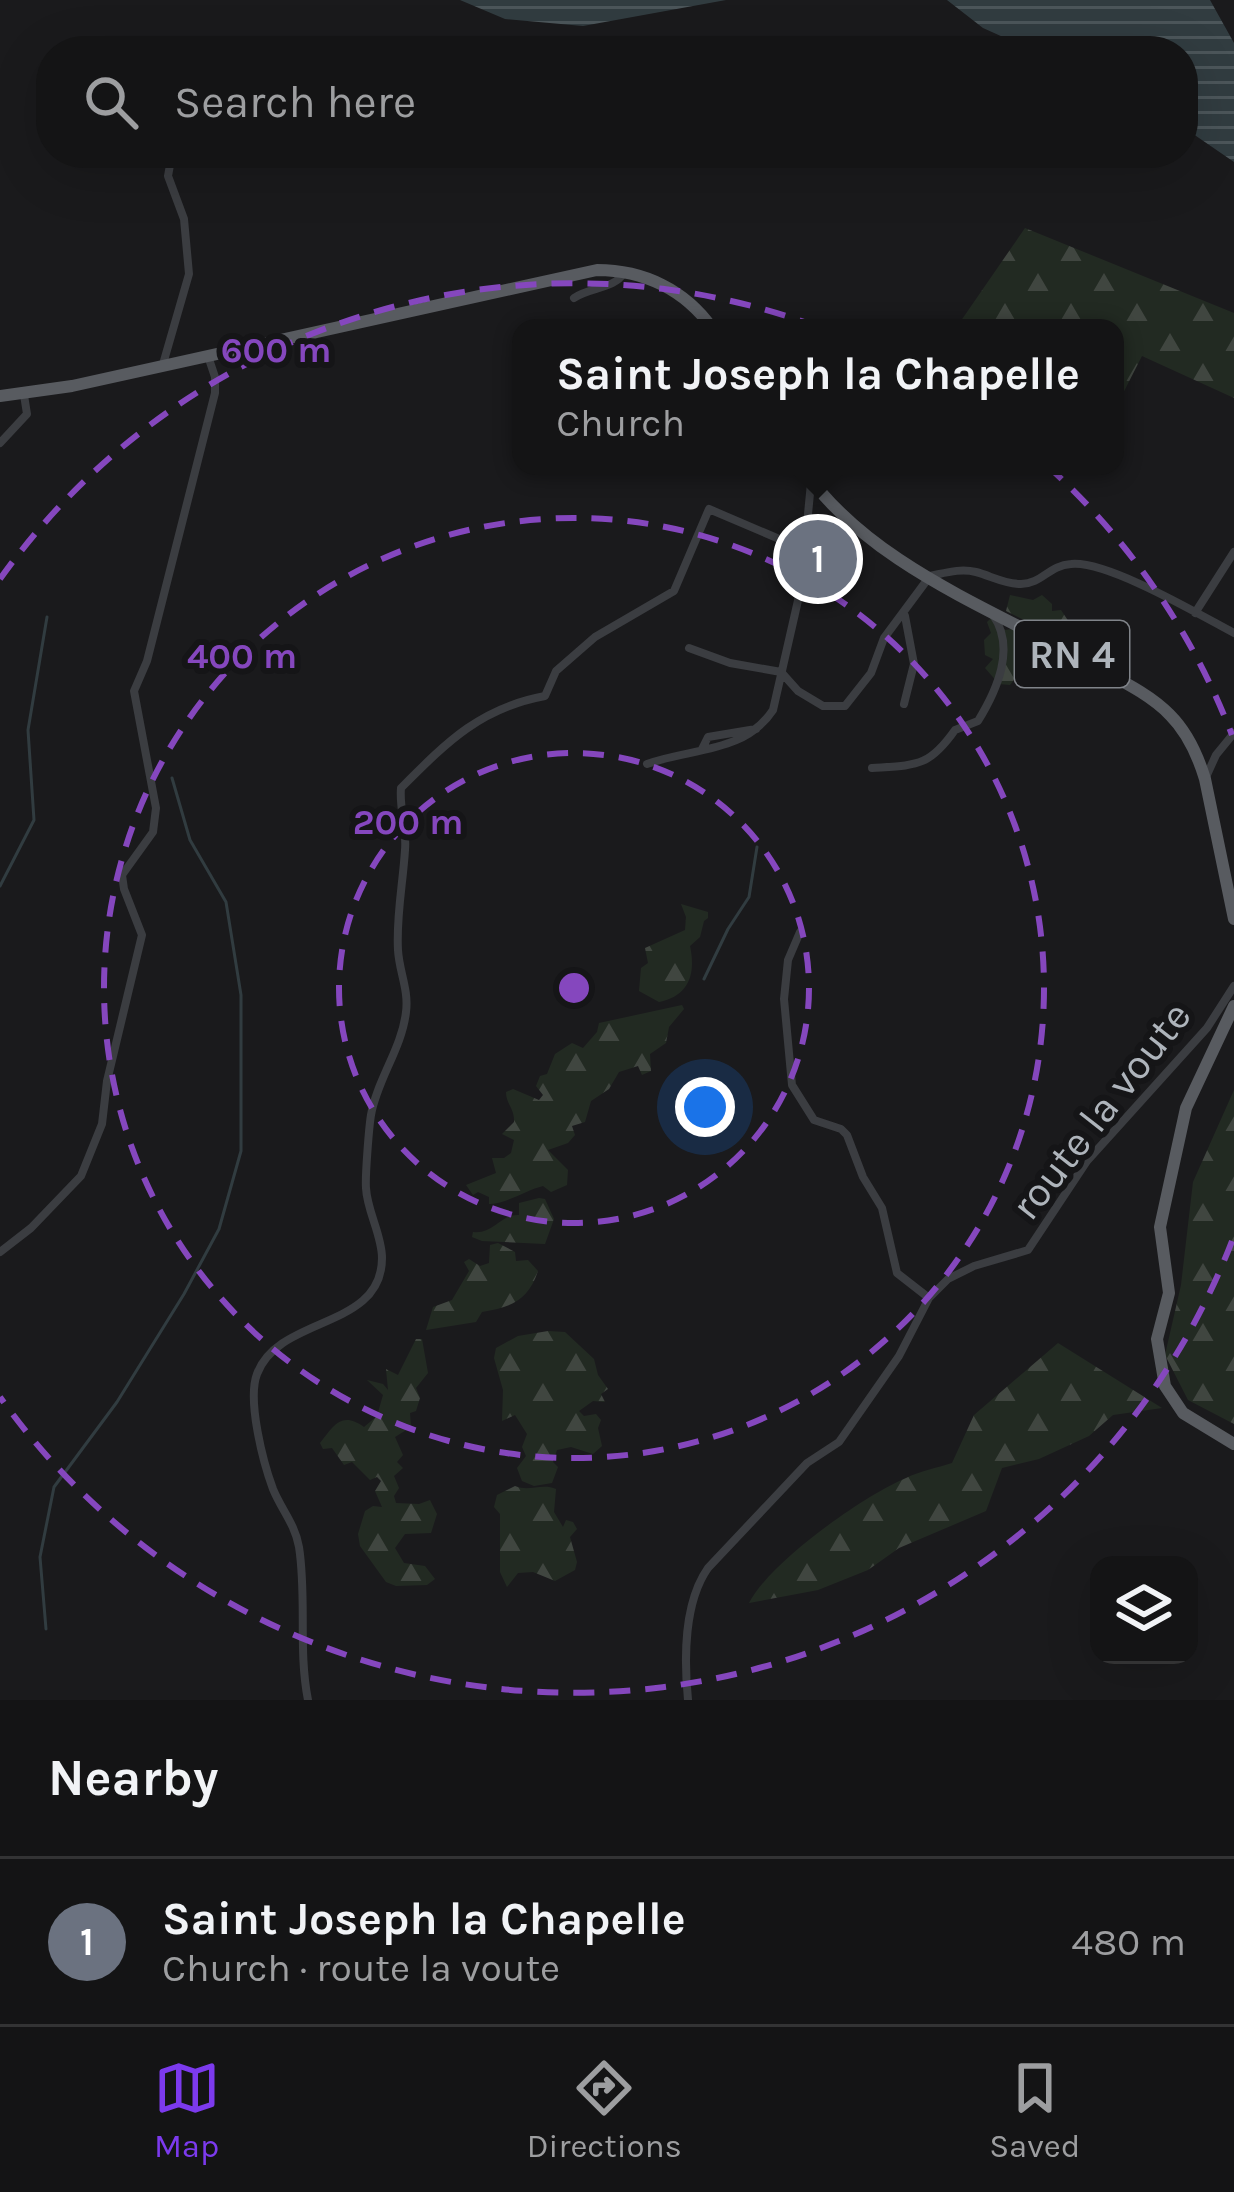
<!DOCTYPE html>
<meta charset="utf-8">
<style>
body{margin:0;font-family:Karla,sans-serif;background:#212122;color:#f1f3f6}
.controls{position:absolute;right:36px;bottom:36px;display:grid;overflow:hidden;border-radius:24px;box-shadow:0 12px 48px #0002}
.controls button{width:108px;height:108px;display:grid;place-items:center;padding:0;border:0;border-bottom:3px solid #333334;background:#141415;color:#f1f3f6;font:60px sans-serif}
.you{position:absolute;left:705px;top:1107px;width:42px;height:42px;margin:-30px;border:9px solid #fff;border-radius:50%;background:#1a73e8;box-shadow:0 0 0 18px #1a73e833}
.badge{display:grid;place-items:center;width:78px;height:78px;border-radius:50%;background:#7c3aed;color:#fff;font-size:39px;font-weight:700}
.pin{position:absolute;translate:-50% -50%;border:6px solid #fff;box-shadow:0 3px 12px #0006}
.popup{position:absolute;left:512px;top:319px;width:612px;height:156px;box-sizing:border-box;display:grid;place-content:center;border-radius:24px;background:#141415;filter:drop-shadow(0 3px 9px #0005);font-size:39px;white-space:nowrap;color:#9d9ea0}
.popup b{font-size:45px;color:#f1f3f6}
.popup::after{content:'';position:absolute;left:50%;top:100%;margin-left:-24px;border:24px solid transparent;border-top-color:#141415}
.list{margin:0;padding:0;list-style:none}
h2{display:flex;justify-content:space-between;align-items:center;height:156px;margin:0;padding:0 48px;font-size:51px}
h2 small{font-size:39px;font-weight:400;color:#9d9ea0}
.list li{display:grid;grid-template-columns:78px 1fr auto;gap:36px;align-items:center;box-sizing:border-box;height:168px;padding:0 48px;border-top:3px solid #333334}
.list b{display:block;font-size:45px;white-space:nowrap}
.list p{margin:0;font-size:39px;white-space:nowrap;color:#9d9ea0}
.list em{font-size:39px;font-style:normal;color:#9d9ea0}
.icon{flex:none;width:66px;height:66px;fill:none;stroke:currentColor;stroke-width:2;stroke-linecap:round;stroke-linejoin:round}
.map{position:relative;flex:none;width:1234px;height:1700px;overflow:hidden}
.search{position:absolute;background:#141415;box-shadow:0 12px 48px #0002;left:36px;right:36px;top:36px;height:132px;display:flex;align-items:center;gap:30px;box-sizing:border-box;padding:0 42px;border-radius:48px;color:#9d9ea0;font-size:45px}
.sheet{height:324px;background:#141415}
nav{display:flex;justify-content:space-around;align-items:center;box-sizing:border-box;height:168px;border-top:3px solid #333334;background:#141415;font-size:33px;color:#9d9ea0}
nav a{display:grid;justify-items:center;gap:6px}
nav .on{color:#7c3aed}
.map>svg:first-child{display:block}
</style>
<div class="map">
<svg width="1234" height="1700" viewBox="0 0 1234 1700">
<defs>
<pattern id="forest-firs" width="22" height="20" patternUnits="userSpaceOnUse" patternTransform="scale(3)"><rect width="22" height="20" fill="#222a22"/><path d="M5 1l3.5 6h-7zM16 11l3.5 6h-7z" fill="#404640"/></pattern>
<pattern id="water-rules" width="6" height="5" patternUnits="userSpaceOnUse" patternTransform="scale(3)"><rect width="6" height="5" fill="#313c40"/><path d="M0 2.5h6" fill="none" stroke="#4c565a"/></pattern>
</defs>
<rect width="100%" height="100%" fill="#1a1a1c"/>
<path fill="url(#forest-firs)" d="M 1025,228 L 1234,313 L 1234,398 L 1142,356 L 1115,409 L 1115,328 L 956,328 Z
M 1010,595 L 1033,600 L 1042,595 L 1052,604 L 1052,611 L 1061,610 L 1069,622 L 1097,632 L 1092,644 L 1094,652 L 1087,654 L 1059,640 L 1048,626 L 1036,626 L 1006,611 Z
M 992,617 L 1005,630 L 1017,628 L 1029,639 L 1037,640 L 1040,646 L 1032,653 L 1034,660 L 1015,664 L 1018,675 L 1010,685 L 999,684 L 985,668 L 993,659 L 985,655 L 984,640 L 991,633 L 987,622 Z
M 681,904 L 708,912 L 708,918 L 704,921 L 700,937 L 690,946 C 696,974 689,996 659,1002 L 639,991 L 641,968 L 648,963 L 645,948 L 685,930 L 686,917 Z
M 682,1005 L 684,1009 L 669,1027 L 666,1043 L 650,1054 L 651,1071 L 642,1075 L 638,1066 L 619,1072 L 609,1089 L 591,1101 L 585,1122 L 572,1126 L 575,1135 L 568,1143 L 548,1150 L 568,1170 L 567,1185 L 551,1192 L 543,1186 C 526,1190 504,1205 489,1204 L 489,1197 L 478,1192 L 473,1195 L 466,1185 L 496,1173 L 492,1158 L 504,1158 L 511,1153 L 514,1140 L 502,1134 L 514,1122 C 515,1109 506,1104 506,1092 L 513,1089 L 539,1100 L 543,1095 L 536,1086 L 540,1076 L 547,1074 L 555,1054 L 572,1043 L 583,1048 L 597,1032 L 599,1023 Z
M 1234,1090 L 1234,1424 L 1188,1400 L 1165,1355 L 1181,1285 L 1193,1182 Z
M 539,1198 L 545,1199 L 554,1219 L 545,1244 L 482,1241 L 472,1237 L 473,1232 C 493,1235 501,1214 519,1215 L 519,1203 Z
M 498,1243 L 515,1252 L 516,1261 L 528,1260 L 538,1271 C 528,1301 511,1307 482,1312 L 476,1322 L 426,1330 L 433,1307 L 452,1300 L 469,1271 L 464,1262 L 469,1259 L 480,1266 L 489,1263 L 490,1245 Z
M 548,1331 L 565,1332 L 594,1359 L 598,1375 L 608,1389 L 601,1394 L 605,1402 L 593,1401 L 579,1411 L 584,1416 L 596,1414 L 601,1420 L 598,1428 L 602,1446 L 593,1454 L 571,1447 L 557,1450 L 553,1462 L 558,1467 L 552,1483 L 534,1486 L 522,1481 L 517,1468 L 526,1456 L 522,1447 L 527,1434 L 515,1415 L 502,1421 L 503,1390 L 494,1358 L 496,1348 L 518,1336 Z
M 416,1339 L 422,1339 L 428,1373 L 416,1388 L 420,1398 L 416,1411 L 410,1413 L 411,1427 L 395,1437 L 403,1455 L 397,1462 L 403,1468 L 394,1476 L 399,1488 L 394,1496 L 396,1503 L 419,1504 L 430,1500 L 437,1514 L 431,1533 L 405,1534 L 395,1548 L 404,1563 L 425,1566 L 435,1579 L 427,1585 L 396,1586 L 386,1582 L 360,1546 L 358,1534 L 365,1511 L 373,1506 L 382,1507 L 375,1491 L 381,1481 L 377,1477 L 370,1480 L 352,1462 L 344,1465 L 332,1448 L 323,1449 L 320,1443 C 333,1427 341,1410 364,1427 L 377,1416 L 383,1395 L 367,1380 L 383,1384 L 388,1390 L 386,1369 L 398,1375 Z
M 1058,1343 L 1162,1408 L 1113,1415 L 1089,1436 L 1039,1459 L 1002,1468 L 986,1511 L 899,1548 L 868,1570 L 818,1590 L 749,1603 C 770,1562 863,1496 906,1478 C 920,1471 937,1468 952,1463 L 974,1415 Z
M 515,1486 C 529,1492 542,1483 556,1489 L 554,1512 L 563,1527 L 566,1520 L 573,1522 L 577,1529 L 570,1537 L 577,1562 L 575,1570 L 555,1581 L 533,1572 L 518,1573 L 507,1587 L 500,1572 L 500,1514 L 494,1507 L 497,1495 Z"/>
<path fill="url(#water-rules)" d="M 460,0 L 726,0 L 583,26 L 505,19 Z
M 947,0 L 1210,0 L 1234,43 L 1234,162 L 1183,127 L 1183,51 L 1047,51 L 1025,47 L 983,28 Z"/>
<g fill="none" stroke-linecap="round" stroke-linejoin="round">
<path stroke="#313c40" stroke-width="3" d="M 0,886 L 34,820 L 28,730 L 47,617
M 704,979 L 728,929 L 749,897 L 757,847
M 46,1629 L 40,1557 L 54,1487 L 117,1402 L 184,1294 L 219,1229 L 241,1151 L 241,995 L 226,902 L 190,840 L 172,778"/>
<path stroke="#3b3d41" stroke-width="8" d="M 574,298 C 590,287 614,289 624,273
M 163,364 L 189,274 L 184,219 L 168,176 L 170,165 L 184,153
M 0,443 L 27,414 L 24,395
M 1195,613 L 1234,552
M 689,648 L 730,663 L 781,672 L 798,691 L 823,706 L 845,706 L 871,673 L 884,638 L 930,576 C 945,573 960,568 976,572 C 991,576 1005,584 1021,584 C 1042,584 1049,565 1071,564 C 1107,560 1200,615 1234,633
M 904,704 L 914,664 L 905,616
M 702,749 L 708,737 L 756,729
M 647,764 C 691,748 745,753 773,710 L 807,561 L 805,545
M 872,768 C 917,765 929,767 955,730 L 978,721 C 997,690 1016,648 993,615
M 1206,777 L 1216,755 L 1234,733
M 800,932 L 788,960 L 784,999 L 792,1085 L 814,1120 L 841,1129 L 847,1135 L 863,1177 L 882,1208 L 897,1273 L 929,1298
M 0,1252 L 31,1228 L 81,1176 L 102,1124 L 107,1081 L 142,935 L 124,889 L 122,875 L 153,832 L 156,808 L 134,691 L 147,661 L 215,393 L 215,377 L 208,356
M 308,1700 C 298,1650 307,1598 299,1547 C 295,1524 281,1509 273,1489 C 263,1462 247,1400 257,1374 C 279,1315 382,1330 382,1258 C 382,1235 367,1211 366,1188 C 365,1177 369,1127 371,1115 C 377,1080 402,1048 406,1012 C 409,990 399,971 398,950 C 396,917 403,883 405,850 C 407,829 399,808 401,788 C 447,742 480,708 545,696 L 556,671 L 595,637 L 674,591 L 709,509 L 791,544 L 805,545 L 811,483
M 688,1700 C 684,1659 684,1602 708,1568 L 807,1463 L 839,1442 L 899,1356 L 929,1298 L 948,1279 L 974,1266 L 1028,1250 L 1087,1161 L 1207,1028 L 1234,986"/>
<path stroke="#585b60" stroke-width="12" d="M 0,396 L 72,386 L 597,270 C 644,270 685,290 712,328
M 801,466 C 865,562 988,607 1085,661 C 1113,677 1148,692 1170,715 C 1187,732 1198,756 1205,779 L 1234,919
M 1234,1006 L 1186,1108 L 1160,1227 L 1169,1293 L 1157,1339 L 1165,1386 L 1183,1413 L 1234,1444"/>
</g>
<g fill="none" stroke="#8547be" stroke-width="6" stroke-dasharray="21 15">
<circle cx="574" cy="988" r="235"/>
<circle cx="574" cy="988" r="470"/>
<path d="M1232 1241A705 705 0 0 1 0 1397M0 579A705 705 0 0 1 1232 735"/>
</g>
<g text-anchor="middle" stroke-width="12" stroke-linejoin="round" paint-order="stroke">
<rect fill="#151517" stroke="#80848a" stroke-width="3" x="1015" y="621" width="114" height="66" rx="9"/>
<g font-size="39" font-weight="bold" fill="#aeb4bb">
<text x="1072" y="668">RN 4</text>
</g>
<g font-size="42" fill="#aeb4bb" stroke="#151517">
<text transform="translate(1100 1110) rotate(-52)" y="15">route la voute</text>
</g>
</g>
<circle cx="574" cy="988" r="18" fill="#8547be" stroke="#151517" stroke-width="6"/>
<g font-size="36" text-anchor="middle" font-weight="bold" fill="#8547be" stroke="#151517" stroke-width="12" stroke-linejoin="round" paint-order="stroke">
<text x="276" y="362">600 m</text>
<text x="242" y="668">400 m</text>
<text x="408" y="834">200 m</text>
</g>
</svg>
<div class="controls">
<button><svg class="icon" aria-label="layers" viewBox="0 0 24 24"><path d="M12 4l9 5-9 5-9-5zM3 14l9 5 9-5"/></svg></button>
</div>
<div class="you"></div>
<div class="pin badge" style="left:818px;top:559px;background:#6b7280">1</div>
<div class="popup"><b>Saint Joseph la Chapelle</b>Church</div>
<div class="search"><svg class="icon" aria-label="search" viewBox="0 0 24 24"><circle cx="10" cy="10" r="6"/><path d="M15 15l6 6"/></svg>Search here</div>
</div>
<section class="sheet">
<h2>Nearby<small></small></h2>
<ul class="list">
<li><span class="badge" style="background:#6b7280">1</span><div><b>Saint Joseph la Chapelle</b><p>Church · route la voute</p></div><em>480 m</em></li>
</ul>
</section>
<nav>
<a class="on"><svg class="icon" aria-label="map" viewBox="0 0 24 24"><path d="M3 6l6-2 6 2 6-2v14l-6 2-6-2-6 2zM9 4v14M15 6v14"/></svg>Map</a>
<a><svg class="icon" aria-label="directions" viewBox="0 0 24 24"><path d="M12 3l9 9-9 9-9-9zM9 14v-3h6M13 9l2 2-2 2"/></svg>Directions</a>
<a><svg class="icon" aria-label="saved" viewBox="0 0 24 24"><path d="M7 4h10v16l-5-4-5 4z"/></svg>Saved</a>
</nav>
